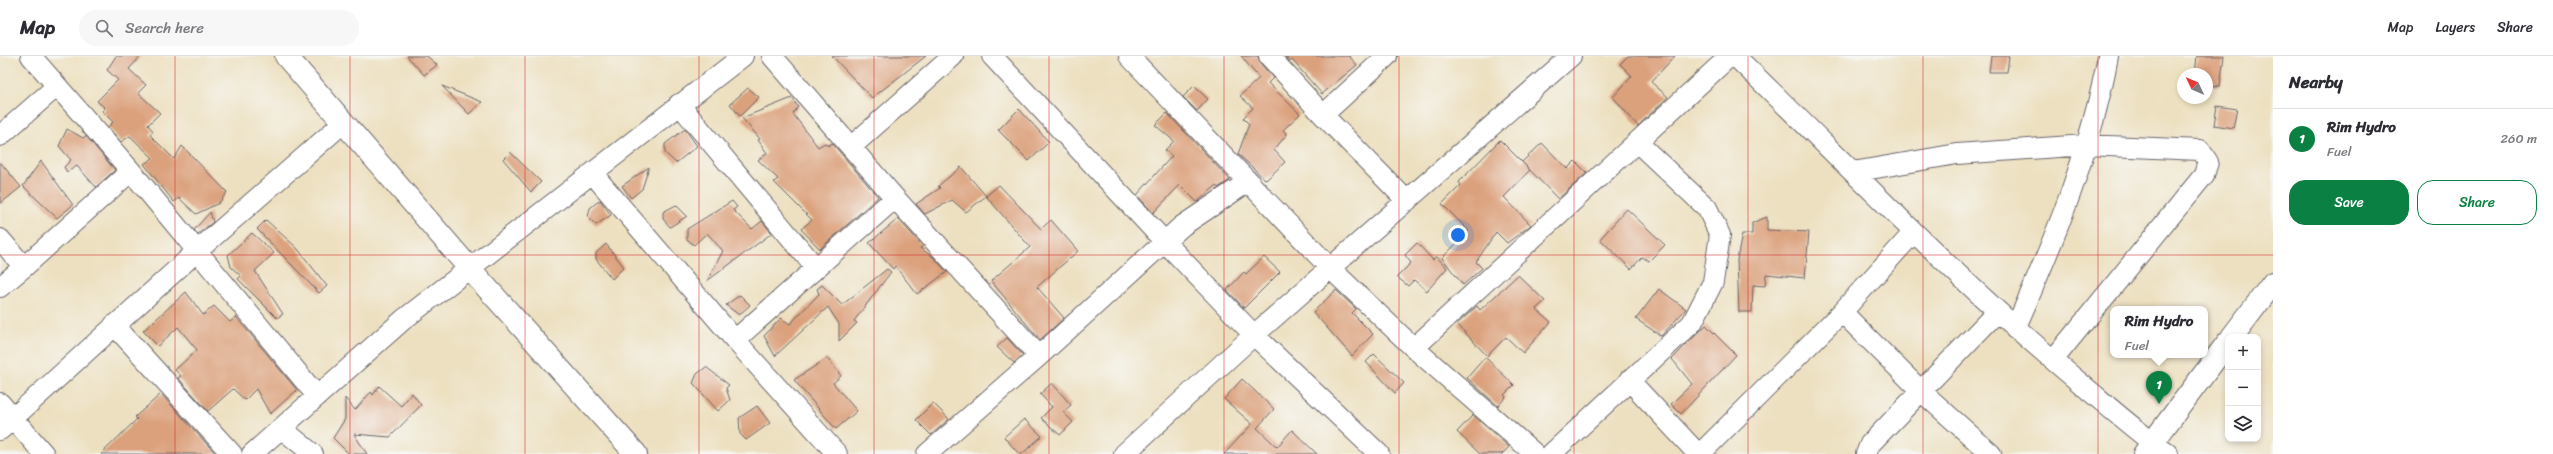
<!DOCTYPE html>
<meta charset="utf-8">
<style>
body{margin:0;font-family:Sriracha,sans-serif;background:#f7f7f7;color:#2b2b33}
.controls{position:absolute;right:12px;bottom:12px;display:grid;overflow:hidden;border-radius:8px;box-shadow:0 2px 6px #0003}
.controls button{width:36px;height:36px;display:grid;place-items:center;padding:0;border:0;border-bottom:1px solid #e1e1e2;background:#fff;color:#2b2b33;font:20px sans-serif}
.compass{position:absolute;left:2177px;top:12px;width:36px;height:36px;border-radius:50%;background:#fff;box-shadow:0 2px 6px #0003;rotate:314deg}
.you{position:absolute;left:1458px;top:179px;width:14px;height:14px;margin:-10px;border:3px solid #fff;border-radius:50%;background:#1a73e8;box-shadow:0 0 0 6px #1a73e833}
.badge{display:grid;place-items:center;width:26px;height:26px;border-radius:50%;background:#0b8043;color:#fff;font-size:13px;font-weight:700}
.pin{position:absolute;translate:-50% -33px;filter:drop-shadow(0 1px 2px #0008)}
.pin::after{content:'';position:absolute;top:21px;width:14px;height:12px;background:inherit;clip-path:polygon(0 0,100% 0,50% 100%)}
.popup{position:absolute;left:2110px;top:250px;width:98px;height:52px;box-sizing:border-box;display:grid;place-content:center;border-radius:8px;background:#fff;filter:drop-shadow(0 1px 3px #0005);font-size:13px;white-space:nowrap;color:#7c7c81}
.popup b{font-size:15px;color:#2b2b33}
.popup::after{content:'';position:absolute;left:50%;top:100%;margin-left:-8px;border:8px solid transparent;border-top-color:#fff}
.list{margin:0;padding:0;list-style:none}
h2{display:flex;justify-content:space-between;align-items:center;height:52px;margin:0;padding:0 16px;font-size:17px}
h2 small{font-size:13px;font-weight:400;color:#7c7c81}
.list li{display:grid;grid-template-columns:26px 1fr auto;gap:12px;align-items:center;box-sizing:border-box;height:60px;padding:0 16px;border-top:1px solid #e1e1e2}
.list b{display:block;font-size:15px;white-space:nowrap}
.list p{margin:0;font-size:13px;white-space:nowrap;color:#7c7c81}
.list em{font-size:13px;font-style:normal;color:#7c7c81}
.actions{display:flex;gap:8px;padding:12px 16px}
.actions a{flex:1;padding:9px 0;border:1px solid #0b8043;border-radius:16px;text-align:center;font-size:14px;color:#0b8043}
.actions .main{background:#0b8043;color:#fff}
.icon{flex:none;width:22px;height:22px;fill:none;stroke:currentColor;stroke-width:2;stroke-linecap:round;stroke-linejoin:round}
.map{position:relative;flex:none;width:2273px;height:398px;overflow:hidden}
header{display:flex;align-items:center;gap:24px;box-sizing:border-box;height:56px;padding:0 20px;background:#fff;border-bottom:1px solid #e1e1e2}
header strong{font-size:19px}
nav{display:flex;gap:22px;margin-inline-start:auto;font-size:14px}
.search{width:280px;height:36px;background:#f7f7f7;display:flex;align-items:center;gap:10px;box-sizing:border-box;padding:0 14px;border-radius:22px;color:#7c7c81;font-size:15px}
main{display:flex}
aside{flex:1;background:#fff}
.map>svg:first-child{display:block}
</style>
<header>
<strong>Map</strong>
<div class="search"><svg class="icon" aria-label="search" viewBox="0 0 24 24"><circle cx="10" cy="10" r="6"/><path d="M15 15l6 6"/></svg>Search here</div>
<nav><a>Map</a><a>Layers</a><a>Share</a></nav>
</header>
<main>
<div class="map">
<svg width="2273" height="398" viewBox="0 0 2273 398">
<rect width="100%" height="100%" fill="#f6f6f2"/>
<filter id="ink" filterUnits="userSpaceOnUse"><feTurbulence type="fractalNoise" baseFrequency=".025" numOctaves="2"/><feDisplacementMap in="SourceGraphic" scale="8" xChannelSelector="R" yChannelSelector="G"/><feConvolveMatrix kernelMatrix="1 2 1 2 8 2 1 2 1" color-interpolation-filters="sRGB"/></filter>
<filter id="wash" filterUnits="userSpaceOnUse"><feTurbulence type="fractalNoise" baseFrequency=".012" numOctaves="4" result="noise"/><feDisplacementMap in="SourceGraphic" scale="16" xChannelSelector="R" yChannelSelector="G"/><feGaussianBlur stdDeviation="0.9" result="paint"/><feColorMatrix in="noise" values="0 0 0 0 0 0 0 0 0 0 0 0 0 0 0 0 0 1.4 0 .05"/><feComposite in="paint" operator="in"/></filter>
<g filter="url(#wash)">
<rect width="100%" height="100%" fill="#ede0c0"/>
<g id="blocks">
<path fill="#dba07c" d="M 116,0 L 141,0 L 129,13 L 146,29 L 138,37 L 160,57 L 148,69 L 153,75 L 150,79 L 174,103 L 182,90 L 227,136 L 219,147 L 196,158 L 179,142 L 174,146 L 144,108 L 153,102 L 130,80 L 121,86 L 108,71 L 113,66 L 102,55 L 105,52 L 97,45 L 118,24 L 107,14 Z
M 407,0 L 427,0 L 437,9 L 424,19 Z
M 832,0 L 926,0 L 872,42 Z
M 1241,0 L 1258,0 L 1260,7 L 1273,22 L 1268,27 L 1300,58 L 1283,74 L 1287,78 L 1274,94 L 1285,106 L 1266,124 L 1238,98 L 1249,68 L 1243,62 L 1253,52 L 1240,40 L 1259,22 Z
M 1285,0 L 1349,0 L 1357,9 L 1322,38 L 1292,4 L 1290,6 Z
M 1628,0 L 1675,0 L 1651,26 L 1668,41 L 1638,70 L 1613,41 L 1632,20 L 1620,8 Z
M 1991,0 L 2009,0 L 2007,16 L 1989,16 Z
M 2197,0 L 2224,0 L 2220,30 L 2207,29 L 2207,18 L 2195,18 Z
M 442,30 L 482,46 L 469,58 Z
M 1194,30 L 1208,43 L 1197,55 L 1183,41 Z
M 748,32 L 759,41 L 740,60 L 730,48 Z
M 792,42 L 798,51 L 793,58 L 818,91 L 825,87 L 828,90 L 832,87 L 878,141 L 820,193 L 801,173 L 812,164 L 774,126 L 778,123 L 758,104 L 767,97 L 758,84 L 760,83 L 742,62 Z
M 2217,50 L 2237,53 L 2233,72 L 2214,69 Z
M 1019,53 L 1049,86 L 1029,105 L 998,74 Z
M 1167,57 L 1230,124 L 1218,132 L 1216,130 L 1197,146 L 1180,129 L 1153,157 L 1137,139 L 1172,100 L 1165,94 L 1174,85 L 1155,69 Z
M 67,73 L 83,82 L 86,80 L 115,114 L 96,131 L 77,110 L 67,116 L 64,111 L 71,104 L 59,90 Z
M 685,73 L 697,90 L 676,107 L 665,97 L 665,88 Z
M 1500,84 L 1530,114 L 1504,141 L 1531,169 L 1507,187 L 1496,176 L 1476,206 L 1482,212 L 1463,229 L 1442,202 L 1469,175 L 1442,148 L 1461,129 L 1459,126 Z
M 1542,87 L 1567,113 L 1575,105 L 1587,117 L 1558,143 L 1522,106 Z
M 510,96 L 541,126 L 531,136 L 503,103 Z
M 41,105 L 73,149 L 57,162 L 23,130 Z
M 0,106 L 21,131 L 0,148 Z
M 649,111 L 642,133 L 631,142 L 622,130 Z
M 961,111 L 986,140 L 966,156 L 952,144 L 925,158 L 916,148 L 940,132 L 938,130 Z
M 999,129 L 1041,173 L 1051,164 L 1078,195 L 1037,231 L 1064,262 L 1040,284 L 991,225 L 1030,191 L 986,140 Z
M 600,144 L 611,159 L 596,169 L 588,161 L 590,152 Z
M 732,145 L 737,151 L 733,154 L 752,173 L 762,165 L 772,177 L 707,225 L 723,195 L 707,177 L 694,189 L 687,183 L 687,173 Z
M 676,149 L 687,160 L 670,171 L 663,163 L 663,156 Z
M 1627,153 L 1665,189 L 1649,205 L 1642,201 L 1631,213 L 1600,183 Z
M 210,156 L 213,166 L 198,178 L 194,174 Z
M 1767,161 L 1767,174 L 1809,176 L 1805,222 L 1766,218 L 1765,230 L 1753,229 L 1752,256 L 1739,256 L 1737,204 L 1742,178 L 1752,178 L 1752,167 Z
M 898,163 L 923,190 L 920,192 L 932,200 L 947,216 L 917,238 L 895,210 L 893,213 L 869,187 Z
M 266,164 L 297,192 L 327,230 L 319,237 L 257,173 Z
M 252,177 L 274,197 L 255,215 L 283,258 L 277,262 L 238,223 L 241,220 L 231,211 L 228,199 Z
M 1417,187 L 1433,204 L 1436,200 L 1447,212 L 1427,235 L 1414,224 L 1408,230 L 1397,221 L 1411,207 L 1405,199 Z
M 606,188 L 624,211 L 612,223 L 596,203 L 596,197 Z
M 1264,201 L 1280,216 L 1244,252 L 1227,234 L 1244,216 L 1246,218 Z
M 887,213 L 891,216 L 854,265 L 857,267 L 839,285 L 839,268 L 828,251 L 775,300 L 764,280 L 781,262 L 790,268 L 819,238 L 817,233 L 822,229 L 842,249 Z
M 1518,219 L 1545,245 L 1536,253 L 1551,266 L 1523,297 L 1506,281 L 1487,300 L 1457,268 L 1477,250 L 1480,254 Z
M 1659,233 L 1686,253 L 1661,280 L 1636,263 Z
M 1336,234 L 1356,253 L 1352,257 L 1373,278 L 1352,300 L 1313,256 Z
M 186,236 L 203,259 L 214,250 L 230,266 L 236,261 L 297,334 L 270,358 L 256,333 L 245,344 L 233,333 L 208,355 L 178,322 L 181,320 L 175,314 L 197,294 L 178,271 L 158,290 L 143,275 Z
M 740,239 L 750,249 L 739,259 L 726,249 Z
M 1706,269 L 1736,299 L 1681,358 L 1671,348 L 1692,328 L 1672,303 Z
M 1007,282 L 1023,299 L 1014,307 L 997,291 Z
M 1374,298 L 1404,327 L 1395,337 L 1366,306 Z
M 1485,301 L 1514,329 L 1504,339 L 1506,341 L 1498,350 L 1467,322 Z
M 827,302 L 841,320 L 833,327 L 857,355 L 836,373 L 794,324 Z
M 706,311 L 729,329 L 726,332 L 730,344 L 718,355 L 693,327 L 697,318 Z
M 1242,323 L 1274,353 L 1257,372 L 1277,391 L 1292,374 L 1317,398 L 1224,398 L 1252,368 L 1224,343 Z
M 1052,327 L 1071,349 L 1063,356 L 1073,366 L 1060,379 L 1041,362 L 1052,351 L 1040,338 Z
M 379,330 L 401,350 L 412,337 L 421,349 L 390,381 L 354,378 L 367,398 L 349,398 L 333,382 L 345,363 L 345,342 L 355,354 L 371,336 L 373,339 Z
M 161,338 L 216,398 L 101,398 L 137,363 L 135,361 Z
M 933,347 L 949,363 L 931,379 L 916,364 Z
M 757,350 L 770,367 L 746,384 L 740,378 L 739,362 Z
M 1473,359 L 1509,391 L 1502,398 L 1480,398 L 1457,376 Z
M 1024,363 L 1042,380 L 1022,398 L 1019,398 L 1004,381 Z"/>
</g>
</g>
<g filter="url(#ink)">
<use href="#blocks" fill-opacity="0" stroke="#69646a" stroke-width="1"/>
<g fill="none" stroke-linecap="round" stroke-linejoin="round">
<g stroke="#69646a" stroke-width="22">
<path id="street" d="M 31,0 L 131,115 L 317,340
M 772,0 L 895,142 L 1039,300
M 992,0 L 1164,185 L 1254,279 L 1379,398
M 1129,0 L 1331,213 L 1414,292 L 1730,0
M 1269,0 L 1323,59 L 1387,0
M 1735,0 C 1849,110 1957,225 2079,326 C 2108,350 2137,376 2168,398
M 679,48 L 816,212
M 1323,59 L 1407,145
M 0,80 L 57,30
M 851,91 L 953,0
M 1853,116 L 1957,98 L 2086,89 L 2200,94 L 2208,106 L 2204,119 L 2053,304
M 593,118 L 735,284 L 837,398
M 0,183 L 24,211 L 0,231
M 24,211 L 131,115
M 1842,256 L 1921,335 L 1991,398
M 114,269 L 232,398
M 2015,273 C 2054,185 2091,95 2108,0
M 735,284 L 895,142
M 1414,292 L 1535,398
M 1629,324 L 1698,398
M 0,347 L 44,398
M 281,372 L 313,398
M 0,374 L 197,195 L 343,67
M 252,398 L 403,264 L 743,0
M 927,398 L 1039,300 L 1182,170 L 1249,125
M 1124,398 L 1254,279 L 1571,0
M 1551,398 L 1692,267 L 1713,226 L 1720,179 L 1707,152 L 1637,86
M 1700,398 L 1842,256 L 1913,177
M 1866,398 L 1870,388 L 1997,256"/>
</g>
<g stroke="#69646a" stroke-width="24">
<path id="secondary" d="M 286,0 L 470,213 L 636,398"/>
</g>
<g stroke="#69646a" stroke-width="24">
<path id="primary" d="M 2232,281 L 2273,227
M 2144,398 L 2228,286"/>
</g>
<use href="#street" stroke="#fff" stroke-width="20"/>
<use href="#secondary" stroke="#fff" stroke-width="22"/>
<use href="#primary" stroke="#fff" stroke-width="22"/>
</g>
</g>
<path fill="none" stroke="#d62828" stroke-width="1" stroke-opacity="0.55" d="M 175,0 L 175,398M 350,0 L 350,398M 525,0 L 525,398M 699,0 L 699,398M 874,0 L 874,398M 1049,0 L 1049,398M 1224,0 L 1224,398M 1399,0 L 1399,398M 1574,0 L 1574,398M 1748,0 L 1748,398M 1923,0 L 1923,398M 2098,0 L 2098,398M 0,199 L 2273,199"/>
</svg>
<div class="controls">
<button>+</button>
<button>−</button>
<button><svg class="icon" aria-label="layers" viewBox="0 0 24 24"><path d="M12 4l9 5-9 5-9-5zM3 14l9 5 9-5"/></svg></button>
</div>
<svg class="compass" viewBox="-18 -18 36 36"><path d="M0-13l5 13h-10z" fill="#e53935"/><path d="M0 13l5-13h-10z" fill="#7c7c81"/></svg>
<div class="you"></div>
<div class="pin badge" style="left:2159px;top:348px">1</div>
<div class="popup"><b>Rim Hydro</b>Fuel</div>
</div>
<aside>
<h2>Nearby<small></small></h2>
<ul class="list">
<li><span class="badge">1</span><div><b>Rim Hydro</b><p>Fuel</p></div><em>260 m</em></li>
</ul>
<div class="actions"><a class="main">Save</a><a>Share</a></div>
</aside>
</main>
